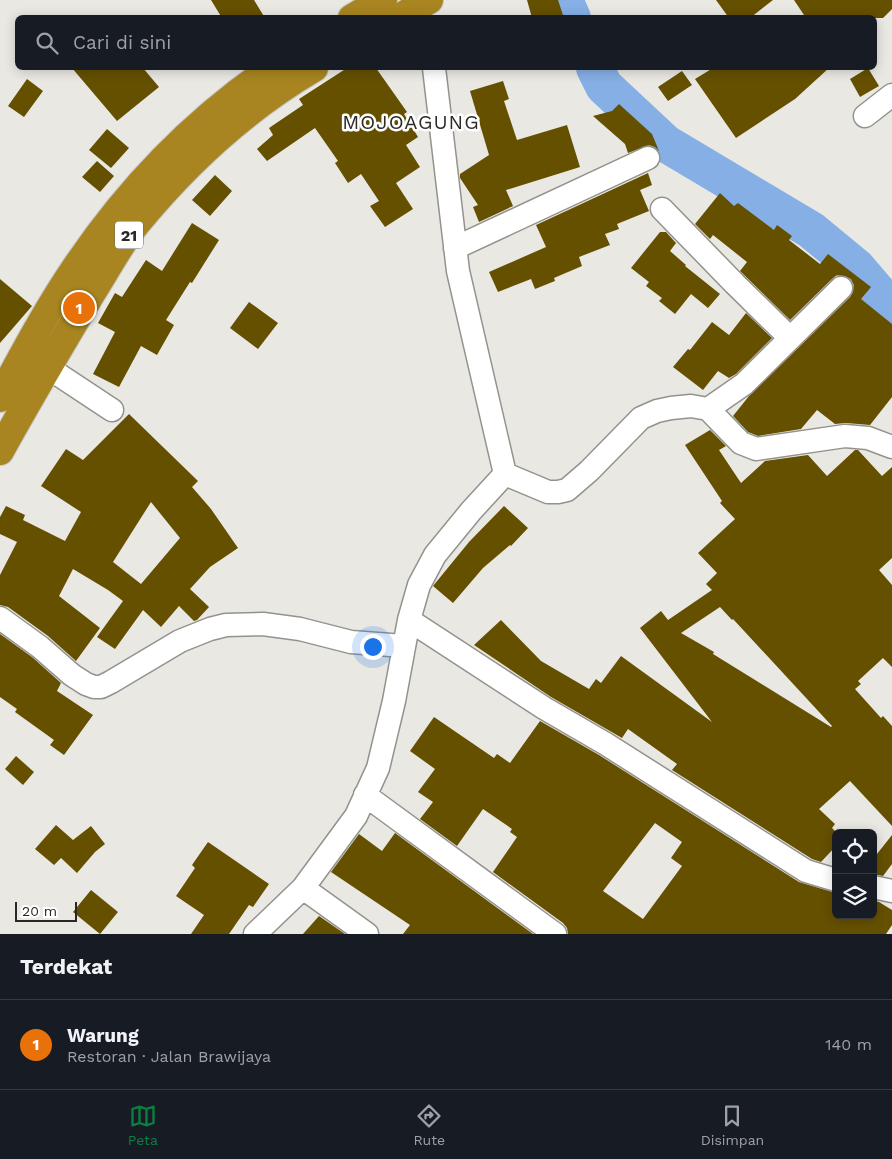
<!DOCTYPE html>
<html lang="id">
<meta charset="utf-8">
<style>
body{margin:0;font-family:"Work Sans",sans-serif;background:#242831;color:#f1f3f6}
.controls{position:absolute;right:15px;bottom:15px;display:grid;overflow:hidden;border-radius:8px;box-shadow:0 2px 12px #0003}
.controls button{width:45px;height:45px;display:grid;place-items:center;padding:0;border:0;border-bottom:1px solid #363941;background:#171b24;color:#f1f3f6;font:25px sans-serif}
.scale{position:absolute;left:15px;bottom:12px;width:62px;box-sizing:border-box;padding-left:5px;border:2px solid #292827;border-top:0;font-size:14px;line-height:18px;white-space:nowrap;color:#292827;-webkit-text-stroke:4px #fff;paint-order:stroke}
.you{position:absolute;left:372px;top:646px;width:18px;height:18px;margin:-12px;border:4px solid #fff;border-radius:50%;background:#1a73e8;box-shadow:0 0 0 8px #1a73e833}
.badge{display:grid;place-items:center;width:32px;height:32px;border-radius:50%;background:#0b8043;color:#fff;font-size:16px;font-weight:700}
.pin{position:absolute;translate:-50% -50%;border:2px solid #fff;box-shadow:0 1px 5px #0006}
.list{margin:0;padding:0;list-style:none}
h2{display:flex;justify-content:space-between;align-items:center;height:65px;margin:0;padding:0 20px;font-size:21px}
h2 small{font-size:16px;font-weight:400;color:#9ea1a6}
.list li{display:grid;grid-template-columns:32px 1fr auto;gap:15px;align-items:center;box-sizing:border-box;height:90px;padding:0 20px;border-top:1px solid #363941}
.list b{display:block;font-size:19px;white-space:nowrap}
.list p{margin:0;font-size:16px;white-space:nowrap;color:#9ea1a6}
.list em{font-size:16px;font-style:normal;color:#9ea1a6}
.icon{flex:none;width:28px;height:28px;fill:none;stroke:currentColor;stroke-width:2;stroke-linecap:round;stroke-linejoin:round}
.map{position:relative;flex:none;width:892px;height:934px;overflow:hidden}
.search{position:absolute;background:#171b24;box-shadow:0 2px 12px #0003;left:15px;right:15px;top:15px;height:55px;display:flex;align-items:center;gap:12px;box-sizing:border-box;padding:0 18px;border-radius:8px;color:#9ea1a6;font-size:19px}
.sheet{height:155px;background:#171b24}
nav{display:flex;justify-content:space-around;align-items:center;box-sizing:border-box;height:70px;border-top:1px solid #363941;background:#171b24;font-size:14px;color:#9ea1a6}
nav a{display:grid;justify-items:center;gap:2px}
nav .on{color:#0b8043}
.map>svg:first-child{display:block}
</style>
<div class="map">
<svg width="892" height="934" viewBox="0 0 892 934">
<rect width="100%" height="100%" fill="#eae8e3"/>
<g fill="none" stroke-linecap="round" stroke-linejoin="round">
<path stroke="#85afe5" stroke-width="38" d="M 564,0 L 572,18
M 595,68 L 604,86 L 665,143 L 811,230 L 857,268 L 892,309"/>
</g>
<path fill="#655000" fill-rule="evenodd" d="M 211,0 L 254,0 L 265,18 L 222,18 Z
M 527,0 L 558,0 L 564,18 L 532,18 Z
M 716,0 L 773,0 L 750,18 L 729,18 Z
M 794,0 L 892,0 L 892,9 L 883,18 L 806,18 Z
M 72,68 L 143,68 L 159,87 L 117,121 Z
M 347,68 L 376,68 L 407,112 L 404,114 L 418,137 L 406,145 L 420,167 L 396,183 L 413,209 L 385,227 L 370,206 L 379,201 L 361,174 L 348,183 L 335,163 L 338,161 L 315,128 L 267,161 L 257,149 L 273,135 L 269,128 L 303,105 L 299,99 Z
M 713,68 L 829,68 L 795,99 L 736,138 L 695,79 Z
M 868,68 L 879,86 L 860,97 L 850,79 Z
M 682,71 L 692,85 L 668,101 L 658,87 Z
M 27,79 L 43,91 L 24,117 L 8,106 Z
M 503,81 L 509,99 L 504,101 L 517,140 L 567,125 L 580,167 L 506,190 L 513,206 L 479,222 L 473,207 L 478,205 L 460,178 L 460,174 L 489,155 L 470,91 Z
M 619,104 L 652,134 L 659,151 L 655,147 L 649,145 L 628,153 L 625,144 L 593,116 L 612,111 Z
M 107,129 L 129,148 L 111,168 L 89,150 Z
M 97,161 L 114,176 L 100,192 L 82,177 Z
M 648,173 L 652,185 L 640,190 L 649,211 L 617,224 L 619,229 L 605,234 L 610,245 L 579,257 L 582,266 L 554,278 L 555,281 L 535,289 L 531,279 L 498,292 L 489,272 L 546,247 L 536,225 Z
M 215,175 L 232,191 L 210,216 L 192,200 Z
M 720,193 L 734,206 L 738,203 L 774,230 L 777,225 L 792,236 L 789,240 L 820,264 L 828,254 L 871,287 L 861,299 L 892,324 L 892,397 L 870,425 L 846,423 L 835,424 L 817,410 L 801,429 L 758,436 L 748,432 L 733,416 L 749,396 L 850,297 L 853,292 L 854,285 L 851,279 L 845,276 L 837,275 L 832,279 L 790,320 L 740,271 L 747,262 L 713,235 L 710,239 L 695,224 Z
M 192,223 L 219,240 L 192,283 L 190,282 L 166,320 L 174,325 L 157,355 L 141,346 L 119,387 L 93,374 L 115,332 L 98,323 L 115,293 L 122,297 L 146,260 L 162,271 Z
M 660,232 L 666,232 L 676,243 L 670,251 L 686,265 L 685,266 L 720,294 L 708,308 L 691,294 L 675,314 L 659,301 L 662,298 L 646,286 L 649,282 L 631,268 Z
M 0,279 L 32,306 L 0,343 Z
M 249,302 L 278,323 L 258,349 L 230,328 Z
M 746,313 L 772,338 L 736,374 L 729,378 L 718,371 L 703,390 L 673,367 L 688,349 L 690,350 L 712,322 L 729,335 Z
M 129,414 L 198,481 L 192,487 L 211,509 L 238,548 L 210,567 L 190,589 L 209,607 L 197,620 L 194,621 L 179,606 L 161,627 L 143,610 L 115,649 L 97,637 L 123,601 L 108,590 L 73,569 L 59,596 L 100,628 L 76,661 L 48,636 L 8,607 L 0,605 L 0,575 L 17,542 L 0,534 L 0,517 L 6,506 L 25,515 L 23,520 L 65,541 L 81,512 L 41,486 L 66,449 L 83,460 ZM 151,502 L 180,538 L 141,584 L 113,562 Z
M 710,430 L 726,446 L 719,450 L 741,483 L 765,461 L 808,455 L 827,476 L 855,450 L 858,450 L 882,476 L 892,467 L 892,558 L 879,570 L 892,585 L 892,667 L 883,658 L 858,681 L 861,684 L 855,689 L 881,718 L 883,716 L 892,726 L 892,826 L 850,781 L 819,809 L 835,824 L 832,828 L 836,832 L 836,846 L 821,862 L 812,859 L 672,770 L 677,764 L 628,729 L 622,738 L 551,697 L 474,645 L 501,620 L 541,661 L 589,689 L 596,679 L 601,683 L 621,656 L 712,722 L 640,628 L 661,611 L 668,620 L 712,590 L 706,584 L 717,573 L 698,553 L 735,519 L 720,503 L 722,501 L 685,445 ZM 720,607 L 732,620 L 733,619 L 832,726 L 831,727 L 713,654 L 714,652 L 681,633 Z
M 504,506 L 528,528 L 511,546 L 510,545 L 483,568 L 453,603 L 433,586 L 469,542 Z
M 0,634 L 32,657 L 61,683 L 57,691 L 93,715 L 64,755 L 50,745 L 54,740 L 15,712 L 17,709 L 0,697 Z
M 434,717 L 494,758 L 497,754 L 510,763 L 540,721 L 599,755 L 799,882 L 836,893 L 836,915 L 873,915 L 873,900 L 879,902 L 892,910 L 892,925 L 886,934 L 568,934 L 567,928 L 563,923 L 493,872 L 517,837 L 510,832 L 512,829 L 483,809 L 457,846 L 420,819 L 433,802 L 418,792 L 435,769 L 410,751 ZM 655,823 L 682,842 L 671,858 L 682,866 L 643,919 L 603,891 Z
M 16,756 L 34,772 L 23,785 L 5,769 Z
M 56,825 L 73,840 L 91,826 L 105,844 L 95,852 L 77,873 L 61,858 L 54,865 L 35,849 Z
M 395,833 L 533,934 L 403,934 L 410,925 L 331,872 L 359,834 L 382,851 Z
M 892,835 L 892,864 L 883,876 L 873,874 L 873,859 Z
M 208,842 L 269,884 L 253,907 L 249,905 L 229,934 L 191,934 L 204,915 L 176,896 L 195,868 L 192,865 Z
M 91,890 L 118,912 L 100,934 L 73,912 Z
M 319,916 L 345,934 L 303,934 Z"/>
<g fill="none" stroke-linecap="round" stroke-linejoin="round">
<g stroke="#94928d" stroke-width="25">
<path id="minor" d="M 865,116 L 892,95
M 662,209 L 735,284 L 790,338
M 455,248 L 648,158
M 48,365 L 56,373 L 112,410
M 708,409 L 744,384 L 841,288
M 505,474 L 548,492 L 558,492 L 567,490 L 589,471 L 641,418 L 657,411 L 671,408 L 691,406 L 708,409 L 741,443 L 756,449 L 845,436 L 868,438 L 892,447
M 0,618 L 40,647 L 72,675 L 86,684 L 94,687 L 101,687 L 111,682 L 180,641 L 210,629 L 226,625 L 263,624 L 300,629 L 351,642 L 404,646
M 409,620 L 544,708 L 606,744 L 806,871 L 836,880
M 365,795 L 555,934
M 873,887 L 892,891
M 303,888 L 367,934
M 255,934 L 303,888 L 356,816 L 378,768 L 394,701 L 409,620 L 419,585 L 435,555 L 471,511 L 505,474 L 458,271 L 434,68"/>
</g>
<g stroke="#c7c7c7" stroke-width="30">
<path id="highway" d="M 352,18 L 383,0
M 399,18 L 429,0
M 0,398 C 22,356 45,313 72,273 C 125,193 193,122 272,68
M 0,451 C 29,398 60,346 91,294 C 106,271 119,245 136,224 C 186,163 246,108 314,68"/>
</g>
<use href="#minor" stroke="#fff" stroke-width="22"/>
<use href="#highway" stroke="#a88520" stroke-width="28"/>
</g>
<g text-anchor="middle" stroke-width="5" stroke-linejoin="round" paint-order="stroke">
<rect fill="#fff" stroke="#696868" stroke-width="1" x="115" y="221.5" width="28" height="27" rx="4"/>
<g font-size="16" font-weight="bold" fill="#292827">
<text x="129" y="241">21</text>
</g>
<g font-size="20" letter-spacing="1" fill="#2d2b27" stroke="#fff">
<text x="411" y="129">MOJOAGUNG</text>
</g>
</g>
</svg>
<div class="controls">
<button><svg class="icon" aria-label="locate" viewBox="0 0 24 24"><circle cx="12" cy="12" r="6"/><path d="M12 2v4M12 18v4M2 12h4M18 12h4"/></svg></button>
<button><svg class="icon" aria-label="layers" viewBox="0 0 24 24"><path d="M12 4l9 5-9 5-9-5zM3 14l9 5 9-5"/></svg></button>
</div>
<div class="scale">20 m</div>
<div class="you"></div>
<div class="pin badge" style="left:79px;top:308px;background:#e8710a">1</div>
<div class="search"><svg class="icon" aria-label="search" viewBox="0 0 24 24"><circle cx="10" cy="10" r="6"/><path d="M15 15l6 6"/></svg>Cari di sini</div>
</div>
<section class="sheet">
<h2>Terdekat<small></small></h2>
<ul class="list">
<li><span class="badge" style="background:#e8710a">1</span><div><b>Warung</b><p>Restoran · Jalan Brawijaya</p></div><em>140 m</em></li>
</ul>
</section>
<nav>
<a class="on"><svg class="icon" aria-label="map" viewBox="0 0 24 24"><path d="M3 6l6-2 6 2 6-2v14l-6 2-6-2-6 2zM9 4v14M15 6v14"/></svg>Peta</a>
<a><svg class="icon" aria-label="directions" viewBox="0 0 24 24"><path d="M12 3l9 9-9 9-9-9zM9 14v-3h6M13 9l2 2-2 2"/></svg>Rute</a>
<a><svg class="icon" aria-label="saved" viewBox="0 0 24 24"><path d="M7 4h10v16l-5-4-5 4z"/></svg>Disimpan</a>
</nav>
